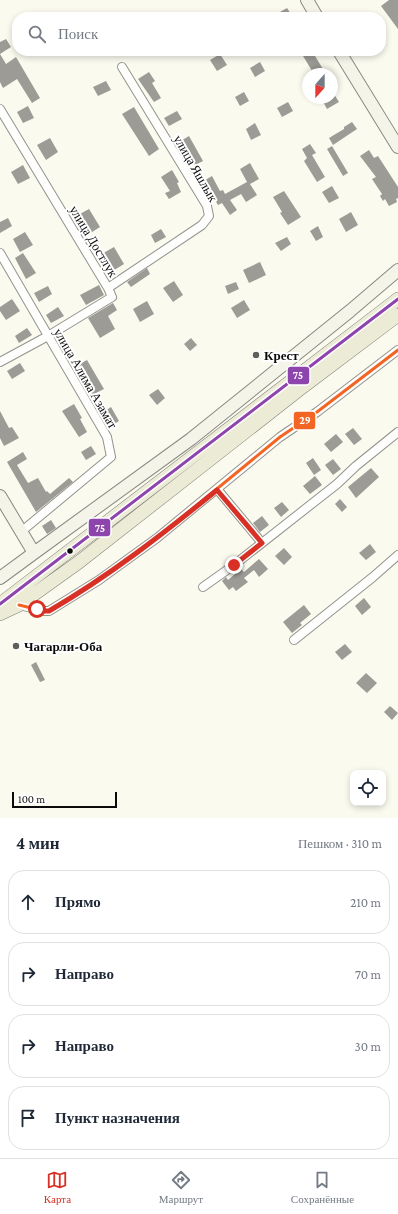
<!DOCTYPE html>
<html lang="ru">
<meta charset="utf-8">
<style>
body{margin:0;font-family:"Crimson Pro",serif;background:#f6f6f7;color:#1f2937}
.controls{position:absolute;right:12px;bottom:12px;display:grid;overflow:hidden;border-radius:8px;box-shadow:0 2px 6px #0003}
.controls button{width:36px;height:36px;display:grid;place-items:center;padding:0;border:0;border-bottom:1px solid #e0e1e3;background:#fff;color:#1f2937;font:20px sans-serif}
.compass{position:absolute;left:302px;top:68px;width:36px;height:36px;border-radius:50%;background:#fff;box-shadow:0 2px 6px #0003;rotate:201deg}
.scale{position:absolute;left:12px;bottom:10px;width:105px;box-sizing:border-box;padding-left:4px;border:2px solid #0b0b0b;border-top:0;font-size:11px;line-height:14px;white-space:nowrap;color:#0b0b0b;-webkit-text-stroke:3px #fff;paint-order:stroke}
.stop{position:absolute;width:12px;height:12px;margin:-9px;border:3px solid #d93025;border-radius:50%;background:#fff}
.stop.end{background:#d93025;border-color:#fff;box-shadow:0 1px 4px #0008}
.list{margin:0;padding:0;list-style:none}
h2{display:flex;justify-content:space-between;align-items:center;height:52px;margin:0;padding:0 16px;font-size:17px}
h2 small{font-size:13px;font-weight:400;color:#747a83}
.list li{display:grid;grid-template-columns:26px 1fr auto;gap:12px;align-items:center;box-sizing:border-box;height:64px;margin:0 8px 8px;padding:0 8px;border:1px solid #e0e1e3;border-radius:16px}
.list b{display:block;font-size:15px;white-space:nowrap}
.list em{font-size:13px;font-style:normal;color:#747a83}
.icon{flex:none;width:22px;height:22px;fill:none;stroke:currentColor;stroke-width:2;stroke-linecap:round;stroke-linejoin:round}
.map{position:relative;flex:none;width:398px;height:818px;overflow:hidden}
.search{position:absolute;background:#fff;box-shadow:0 2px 6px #0003;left:12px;right:12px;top:12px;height:44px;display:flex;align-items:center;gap:10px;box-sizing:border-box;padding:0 14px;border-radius:16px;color:#747a83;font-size:15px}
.sheet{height:340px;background:#fff}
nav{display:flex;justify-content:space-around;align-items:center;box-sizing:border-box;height:56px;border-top:1px solid #e0e1e3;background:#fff;font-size:11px;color:#747a83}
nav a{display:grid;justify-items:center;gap:2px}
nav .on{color:#d93025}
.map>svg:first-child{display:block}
</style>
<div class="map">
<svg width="398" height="818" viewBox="0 0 398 818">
<rect width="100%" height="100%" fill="#fafaef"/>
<path fill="#9c9b95" d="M 389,0 L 398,0 L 398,29 L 381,6 Z
M 287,8 L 293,17 L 280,17 L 278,13 Z
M 6,39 L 11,47 L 0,54 L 0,42 Z
M 300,51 L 312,51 L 326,74 L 314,74 Z
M 0,54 L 6,64 L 16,57 L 40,98 L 32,103 L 17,79 L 3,88 L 0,82 Z
M 220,54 L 227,65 L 217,71 L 210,60 Z
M 260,62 L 265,71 L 255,77 L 250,68 Z
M 149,72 L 155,81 L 152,83 L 161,98 L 154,102 L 138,79 Z
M 106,81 L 111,90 L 98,96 L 93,87 Z
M 332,91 L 339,102 L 327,109 L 321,98 L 332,98 Z
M 244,92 L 249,101 L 240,106 L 235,97 Z
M 288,102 L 293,111 L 282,117 L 277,108 Z
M 28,106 L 34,118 L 23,123 L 17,112 Z
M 134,107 L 159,149 L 149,156 L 122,114 Z
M 177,111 L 182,119 L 169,126 L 164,118 Z
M 352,122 L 357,129 L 333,145 L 329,138 L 344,129 L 344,127 Z
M 255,123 L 261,135 L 251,140 L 246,129 Z
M 189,136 L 203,161 L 195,165 L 188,152 L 186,153 L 179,142 Z
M 50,138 L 58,152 L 46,160 L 37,145 Z
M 310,144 L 316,153 L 312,155 L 325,177 L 317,182 L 304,161 L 307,158 L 302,149 Z
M 332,146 L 348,173 L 343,176 L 327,149 Z
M 369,150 L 374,158 L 378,156 L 398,187 L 398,198 L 396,199 L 397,202 L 389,206 L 385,199 L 383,201 L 380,196 L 382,194 L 372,179 L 376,177 L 360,156 Z
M 250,163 L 259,179 L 250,184 L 257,195 L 246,202 L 241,194 L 230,200 L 237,210 L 230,215 L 222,203 L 218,205 L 209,190 L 207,192 L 202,182 L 212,176 L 220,191 L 223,190 L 225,194 L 247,182 L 240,169 Z
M 23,165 L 30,178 L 18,184 L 11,172 Z
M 172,170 L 179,182 L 177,183 L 181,192 L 169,199 L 165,193 L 170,191 L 161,177 Z
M 332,186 L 339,198 L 329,203 L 322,192 Z
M 284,191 L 301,217 L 288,225 L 280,213 L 282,212 L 273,197 Z
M 89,209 L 100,227 L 89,234 L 78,215 Z
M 351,212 L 358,225 L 346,232 L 339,219 Z
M 8,218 L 12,226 L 0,233 L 0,222 Z
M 318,226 L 323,237 L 316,241 L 310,231 Z
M 161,229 L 166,237 L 155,243 L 151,235 Z
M 25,232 L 33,245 L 20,252 L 13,239 Z
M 287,237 L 291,244 L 281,251 L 275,243 Z
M 114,247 L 124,264 L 111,272 L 100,255 Z
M 23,253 L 36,273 L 26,279 L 15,258 Z
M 260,262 L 266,275 L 249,283 L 243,270 Z
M 147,268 L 150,274 L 131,287 L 127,282 Z
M 174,281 L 183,295 L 173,302 L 163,288 Z
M 236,282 L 239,289 L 228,294 L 225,286 Z
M 99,285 L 104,295 L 86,305 L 80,295 Z
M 48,286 L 52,294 L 39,302 L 34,293 Z
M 12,299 L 20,311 L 6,320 L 0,311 L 0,307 Z
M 244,300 L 250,310 L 237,318 L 231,308 Z
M 147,301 L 154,314 L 140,322 L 133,309 Z
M 113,303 L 117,310 L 108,316 L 115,329 L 100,338 L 88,318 Z
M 58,307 L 64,316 L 51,323 L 46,315 Z
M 27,328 L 32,335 L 19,343 L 15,336 Z
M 191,338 L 197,345 L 190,351 L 184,344 Z
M 87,360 L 104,389 L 92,395 L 76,366 Z
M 20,363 L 25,371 L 12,379 L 7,371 Z
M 158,389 L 165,398 L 157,405 L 149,395 Z
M 74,404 L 82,418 L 80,419 L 87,432 L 79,437 L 62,411 Z
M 111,407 L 119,421 L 111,426 L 102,413 Z
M 0,411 L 9,428 L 12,427 L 19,438 L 4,446 L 0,438 Z
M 353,428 L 362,439 L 354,445 L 345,434 Z
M 336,434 L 343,442 L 331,452 L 324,444 Z
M 91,446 L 96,454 L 86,460 L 81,452 Z
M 23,452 L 27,459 L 17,465 L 28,483 L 38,478 L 46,492 L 47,491 L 50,494 L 69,478 L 73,482 L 36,512 L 7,462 Z
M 313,458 L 321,470 L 314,475 L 306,463 Z
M 333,459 L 341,469 L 333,475 L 325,465 Z
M 371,468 L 379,477 L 356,498 L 348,487 Z
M 315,476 L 322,485 L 310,494 L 303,486 Z
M 340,499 L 347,507 L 342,512 L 335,504 Z
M 282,502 L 289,510 L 281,517 L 274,508 Z
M 262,516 L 269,525 L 260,532 L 253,523 Z
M 51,520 L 56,528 L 47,534 L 42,526 Z
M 370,544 L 376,552 L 366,560 L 359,553 Z
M 284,548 L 292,557 L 284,565 L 275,556 Z
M 259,559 L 268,569 L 259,577 L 254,570 L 244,578 L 248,582 L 236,591 L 233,587 L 229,590 L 222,581 L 226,577 L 228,580 L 241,569 L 244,572 Z
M 364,598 L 371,607 L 362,615 L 355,606 Z
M 304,605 L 311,614 L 300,623 L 302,625 L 292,633 L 283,622 Z
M 345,644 L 352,652 L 342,660 L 335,652 Z
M 36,662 L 45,680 L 40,682 L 31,665 Z
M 366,673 L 377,683 L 367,693 L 356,683 Z
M 390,706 L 398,713 L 392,720 L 384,712 Z"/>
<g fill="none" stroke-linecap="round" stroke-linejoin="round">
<g stroke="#93938e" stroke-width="10">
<path id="street" d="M 0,109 L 108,288 L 112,297 L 48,336 L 0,362
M 0,253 L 107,437 L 111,457 L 22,531
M 108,288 L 202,225 L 209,216 L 207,206 L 122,67
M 217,489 L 262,543
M 203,587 L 234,565 L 337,484 L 356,466 L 398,432
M 19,605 L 44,611 L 49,611 L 99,580 L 157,538 L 280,437 L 317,412 L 398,350
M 294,640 L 373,577 L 398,555"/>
</g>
<g stroke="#898984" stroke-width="14">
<path id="secondary" d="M 307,0 L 317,17
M 339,51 L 398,147
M 0,496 L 34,553 L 0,578
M 34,553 L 191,439 L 350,311 L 398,270"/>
</g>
<g stroke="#80807b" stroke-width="14">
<path id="primary" d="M 0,604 L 398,299
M 0,614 L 19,605 L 79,562 L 300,389 L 398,315"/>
</g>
<use href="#street" stroke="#fefefd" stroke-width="8"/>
<use href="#secondary" stroke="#f4f4e8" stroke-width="12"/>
<use href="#primary" stroke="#ecebd6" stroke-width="13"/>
<g stroke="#fff" stroke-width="6">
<path id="bus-1" d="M 0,604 L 398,299"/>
</g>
<g stroke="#fff" stroke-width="6">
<path id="bus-2" d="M 19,605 L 44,611 L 49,611 L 99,580 L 157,538 L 280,437 L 317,412 L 398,350"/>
</g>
<use href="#bus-1" stroke="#8e44ad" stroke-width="3"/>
<use href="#bus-2" stroke="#f26522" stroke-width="3"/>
</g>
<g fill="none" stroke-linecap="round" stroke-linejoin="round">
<path stroke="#d93025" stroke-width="5" d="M 37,609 L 44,611 L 49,611 C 109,576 163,534 217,490 L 262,543 L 234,565"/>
</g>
<g fill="#5f5f5b" stroke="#fff" stroke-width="1.5">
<circle cx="256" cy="355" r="4"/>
<circle cx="16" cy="646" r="4"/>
</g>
<circle fill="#0b0b0b" stroke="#fff" stroke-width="1.5" cx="70" cy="551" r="3.5"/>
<g text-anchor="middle" stroke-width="4" stroke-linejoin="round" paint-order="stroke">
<g font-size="13" fill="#0b0b0b" stroke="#fff">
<text transform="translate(196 168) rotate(60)" y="5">улица Яшлык</text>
<text transform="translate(94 241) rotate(59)" y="5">улица Достлук</text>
<text transform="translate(86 378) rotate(60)" y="5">улица Алима Азамат</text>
</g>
<g font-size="13" font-weight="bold" fill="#0b0b0b" stroke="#fff" text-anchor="start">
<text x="264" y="360">Крест</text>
<text x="24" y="651">Чагарли-Оба</text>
</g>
</g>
<g stroke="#fff" stroke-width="1.5">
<rect x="287" y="366" width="23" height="19" rx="4" fill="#8e44ad"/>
<rect x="293" y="411" width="23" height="19" rx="4" fill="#f26522"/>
<rect x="88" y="518" width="23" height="19" rx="4" fill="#8e44ad"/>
</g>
<g font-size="11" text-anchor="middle" font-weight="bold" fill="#fff">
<text x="298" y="379">75</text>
<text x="305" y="424">29</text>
<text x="100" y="532">75</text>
</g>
</svg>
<div class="controls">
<button><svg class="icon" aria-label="locate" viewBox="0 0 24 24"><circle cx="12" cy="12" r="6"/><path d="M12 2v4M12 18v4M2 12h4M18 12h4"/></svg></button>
</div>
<svg class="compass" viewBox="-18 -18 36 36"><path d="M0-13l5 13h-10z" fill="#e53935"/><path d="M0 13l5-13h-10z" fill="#747a83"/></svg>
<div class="scale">100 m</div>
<div class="stop" style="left:37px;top:609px"></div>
<div class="stop end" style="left:234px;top:565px"></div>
<div class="search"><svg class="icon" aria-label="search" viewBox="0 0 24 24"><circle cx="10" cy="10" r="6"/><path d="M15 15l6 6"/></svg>Поиск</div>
</div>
<section class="sheet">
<h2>4 мин<small>Пешком · 310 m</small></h2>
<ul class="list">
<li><svg class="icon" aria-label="ahead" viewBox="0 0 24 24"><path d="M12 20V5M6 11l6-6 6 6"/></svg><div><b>Прямо</b></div><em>210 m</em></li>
<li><svg class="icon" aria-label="right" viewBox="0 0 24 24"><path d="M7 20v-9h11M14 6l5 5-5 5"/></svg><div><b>Направо</b></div><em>70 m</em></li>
<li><svg class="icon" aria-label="right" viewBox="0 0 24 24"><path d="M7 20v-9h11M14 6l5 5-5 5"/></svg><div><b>Направо</b></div><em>30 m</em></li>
<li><svg class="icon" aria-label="arrive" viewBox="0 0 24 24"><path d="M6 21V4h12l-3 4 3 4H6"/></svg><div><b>Пункт назначения</b></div></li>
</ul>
</section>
<nav>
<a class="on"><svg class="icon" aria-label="map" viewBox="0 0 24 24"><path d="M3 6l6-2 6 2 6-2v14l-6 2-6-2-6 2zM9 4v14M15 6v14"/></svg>Карта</a>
<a><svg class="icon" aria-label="directions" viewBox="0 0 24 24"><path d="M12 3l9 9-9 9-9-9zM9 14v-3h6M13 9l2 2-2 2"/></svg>Маршрут</a>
<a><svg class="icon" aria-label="saved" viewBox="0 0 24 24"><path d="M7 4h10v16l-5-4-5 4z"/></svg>Сохранённые</a>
</nav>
